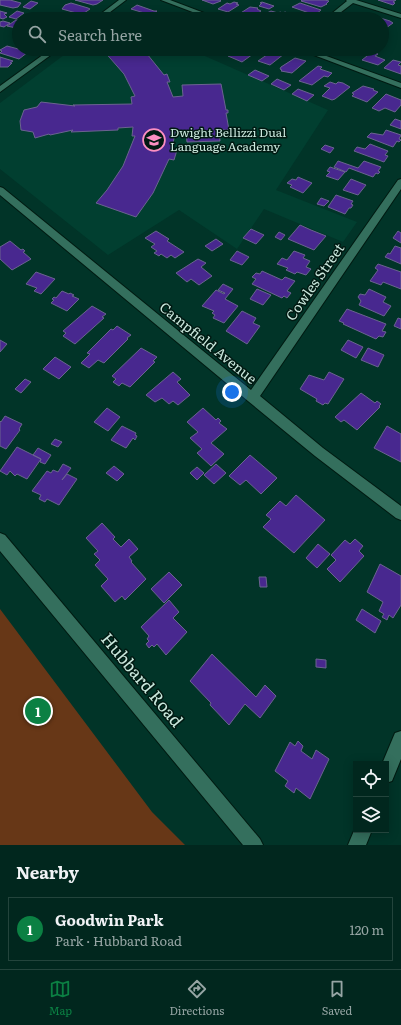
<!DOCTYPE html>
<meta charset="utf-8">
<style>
body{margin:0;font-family:Literata,serif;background:#0b2f27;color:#f1f3f6}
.controls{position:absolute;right:12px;bottom:12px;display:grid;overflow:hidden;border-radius:0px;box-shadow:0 2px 10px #0003}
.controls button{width:36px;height:36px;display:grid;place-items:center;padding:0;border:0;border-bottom:1px solid #23443c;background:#01271e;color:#f1f3f6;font:20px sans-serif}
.you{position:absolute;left:232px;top:392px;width:14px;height:14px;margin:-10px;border:3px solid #fff;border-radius:50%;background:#1a73e8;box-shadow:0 0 0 6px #1a73e833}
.badge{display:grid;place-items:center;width:26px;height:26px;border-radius:50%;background:#0b8043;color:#fff;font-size:13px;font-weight:700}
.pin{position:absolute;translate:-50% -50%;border:2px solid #fff;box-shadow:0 1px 4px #0006}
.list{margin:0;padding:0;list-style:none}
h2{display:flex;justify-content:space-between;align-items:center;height:52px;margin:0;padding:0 16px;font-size:17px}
h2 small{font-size:13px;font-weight:400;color:#96a5a4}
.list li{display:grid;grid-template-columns:26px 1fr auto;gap:12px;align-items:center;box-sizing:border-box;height:64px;margin:0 8px 8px;padding:0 8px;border:1px solid #23443c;border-radius:0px}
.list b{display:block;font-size:15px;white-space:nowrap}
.list p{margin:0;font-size:13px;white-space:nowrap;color:#96a5a4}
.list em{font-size:13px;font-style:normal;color:#96a5a4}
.icon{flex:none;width:22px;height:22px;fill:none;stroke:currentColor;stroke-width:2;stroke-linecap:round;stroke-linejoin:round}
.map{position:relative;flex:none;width:401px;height:845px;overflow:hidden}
.search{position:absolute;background:#01271e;box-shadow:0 2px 10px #0003;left:12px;right:12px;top:12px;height:44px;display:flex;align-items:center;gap:10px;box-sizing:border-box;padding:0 14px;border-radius:22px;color:#96a5a4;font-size:15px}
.sheet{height:124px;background:#01271e}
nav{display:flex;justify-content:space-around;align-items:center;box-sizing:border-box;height:56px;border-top:1px solid #23443c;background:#01271e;font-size:11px;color:#96a5a4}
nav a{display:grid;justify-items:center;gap:2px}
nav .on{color:#0b8043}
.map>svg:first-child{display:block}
</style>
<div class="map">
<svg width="401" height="845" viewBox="0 0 401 845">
<rect width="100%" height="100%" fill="#013428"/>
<path fill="#013f30" d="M 72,49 L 189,49 L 328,110 L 276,190 L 357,222 L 343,242 L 264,209 L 237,249 L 179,210 L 108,255 L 0,169 L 0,103 Z"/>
<path fill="#673717" d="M 0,609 L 152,812 L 185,845 L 0,845 Z"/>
<path fill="#48288f" stroke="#6b6390" d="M 0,0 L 10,0 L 21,3 L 18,7 L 13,8 L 0,5 Z
M 75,0 L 103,0 L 97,4 L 93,5 Z
M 202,0 L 220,0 L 221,1 L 213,4 Z
M 302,0 L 325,0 L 329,1 L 326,4 L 327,4 L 321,7 L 301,1 Z
M 378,0 L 396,0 L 393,2 L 395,3 L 393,5 Z
M 31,1 L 38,3 L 30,9 L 23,7 Z
M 234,2 L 238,3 L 236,4 L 239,5 L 228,12 L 218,9 L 227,3 L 230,4 Z
M 262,2 L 274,6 L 269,9 L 259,6 L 262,3 L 260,3 Z
M 71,3 L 88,8 L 90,9 L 84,13 L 80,14 L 62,9 L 65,5 Z
M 300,3 L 321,10 L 315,15 L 292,7 Z
M 137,5 L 154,11 L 157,11 L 151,15 L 131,9 Z
M 250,7 L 258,8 L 257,9 L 261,11 L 249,19 L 243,19 L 236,16 Z
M 0,11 L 7,13 L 4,14 L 7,17 L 3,19 L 0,18 Z
M 17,11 L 24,13 L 16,19 L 9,17 Z
M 271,11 L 278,13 L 273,17 L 265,14 Z
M 280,12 L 283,13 L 285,12 L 305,19 L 279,19 L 273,17 Z
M 56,13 L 74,18 L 77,19 L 48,19 L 51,15 Z
M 364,13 L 390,21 L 393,23 L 386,28 L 382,27 L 382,19 L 356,19 Z
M 16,20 L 19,20 L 19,26 L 16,28 L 7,26 Z
M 3,21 L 10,23 L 4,27 L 0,26 L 0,22 Z
M 7,46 L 26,51 L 28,52 L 19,59 L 0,53 L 2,51 L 0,50 Z
M 106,49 L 143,49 L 164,75 L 167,74 L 170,82 L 167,82 L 173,97 L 183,96 L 182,85 L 221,84 L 226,110 L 228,110 L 228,113 L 226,113 L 229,130 L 219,130 L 220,141 L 187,142 L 186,132 L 175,132 L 172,150 L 177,150 L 174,160 L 169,159 L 153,193 L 136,217 L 96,203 L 107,190 L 123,166 L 135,136 L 132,136 L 133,127 L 118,128 L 118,130 L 71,132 L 73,130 L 50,135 L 49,134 L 35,138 L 33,132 L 21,130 L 20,121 L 24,110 L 37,107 L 41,102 L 75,106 L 73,105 L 132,104 L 131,97 L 135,96 L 124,74 L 103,50 Z
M 238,49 L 260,49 L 242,62 L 228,56 Z
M 274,50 L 284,54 L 270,65 L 258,61 Z
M 372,52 L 378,54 L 375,56 L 385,60 L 378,65 L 362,60 Z
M 0,57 L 13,61 L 10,63 L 12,63 L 8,67 L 0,67 Z
M 295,58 L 306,61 L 292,73 L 281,71 L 282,70 L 280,69 L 281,67 Z
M 393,60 L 401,62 L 398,65 L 401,66 L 401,74 L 384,68 Z
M 318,66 L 322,67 L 320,69 L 332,73 L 328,77 L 324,76 L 312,85 L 299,81 Z
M 255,70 L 269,76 L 262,81 L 248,75 Z
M 277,79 L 291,85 L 284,90 L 271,84 Z
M 330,82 L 336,84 L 338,82 L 343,83 L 350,87 L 335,99 L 332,100 L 322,96 L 330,88 L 324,86 Z
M 363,86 L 374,89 L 373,90 L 378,92 L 367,102 L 352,96 L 354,94 L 352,93 Z
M 298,89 L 314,95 L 307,101 L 292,94 Z
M 386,94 L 401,100 L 401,105 L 395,112 L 385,108 L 379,111 L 372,108 Z
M 395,119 L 401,121 L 401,129 L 390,125 Z
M 386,130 L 401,135 L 399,139 L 401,140 L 399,142 L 397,141 L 393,147 L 367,137 L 371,133 L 383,135 Z
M 370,144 L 388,151 L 385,155 L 388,156 L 384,162 L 354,151 L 357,147 L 365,149 Z
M 325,145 L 334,148 L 330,153 L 321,149 Z
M 338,161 L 358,168 L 364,161 L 381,167 L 378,171 L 380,172 L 378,174 L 376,173 L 373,177 L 349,168 L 346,172 L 334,167 Z
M 330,167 L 345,172 L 338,180 L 326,176 L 330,172 L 327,171 Z
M 298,177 L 312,183 L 303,193 L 290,187 L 292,185 L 287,183 L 292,179 L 296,180 Z
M 351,179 L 366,185 L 358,195 L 343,190 Z
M 336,195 L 353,201 L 351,204 L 353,205 L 351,208 L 349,208 L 345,214 L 328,207 Z
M 321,198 L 329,201 L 324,206 L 317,204 Z
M 300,225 L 311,230 L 326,236 L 314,250 L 288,239 Z
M 251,229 L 264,235 L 256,244 L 243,238 Z
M 156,231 L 169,239 L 167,241 L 184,252 L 175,258 L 171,255 L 167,258 L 161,254 L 159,256 L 154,253 L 157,251 L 151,247 L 155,244 L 145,238 Z
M 398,231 L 401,233 L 401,243 L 393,238 Z
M 279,232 L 285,235 L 281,240 L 275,237 Z
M 216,239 L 223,244 L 212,251 L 205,246 Z
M 10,241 L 21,250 L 23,249 L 25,251 L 23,252 L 31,259 L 12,270 L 0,259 L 0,247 Z
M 395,246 L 401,248 L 401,264 L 385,257 L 388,253 L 390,254 Z
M 237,251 L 249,257 L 242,265 L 230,260 Z
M 294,251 L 305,255 L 303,258 L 310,261 L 306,267 L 311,269 L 306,275 L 297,272 L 295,274 L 286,270 L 288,268 L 277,264 L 282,258 L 287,260 Z
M 198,259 L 206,263 L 201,267 L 212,276 L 199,285 L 191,279 L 187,282 L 176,273 Z
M 378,264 L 401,272 L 401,289 L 383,282 L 381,285 L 370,281 L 378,270 L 375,268 Z
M 262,271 L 282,280 L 285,277 L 295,281 L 287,291 L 291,293 L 287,298 L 284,296 L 282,298 L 252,284 L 256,279 L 252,277 L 256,273 L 260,274 Z
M 36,272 L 55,279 L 41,294 L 34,291 L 37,288 L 26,284 Z
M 223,284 L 233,289 L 225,299 L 238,306 L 224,323 L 213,318 L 215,315 L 212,313 L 214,311 L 202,306 L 216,290 L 224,294 L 225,293 L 218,290 Z
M 257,289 L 271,295 L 263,305 L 250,299 Z
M 369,289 L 386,297 L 383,302 L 391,306 L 384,316 L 359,305 L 361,301 L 358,297 L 360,294 L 365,295 Z
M 62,291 L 69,294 L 70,293 L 74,295 L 72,296 L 79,299 L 67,311 L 51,303 L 54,300 L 52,299 L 54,297 L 56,298 Z
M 92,306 L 106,314 L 102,317 L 104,318 L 75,344 L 63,336 L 66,333 L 63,331 Z
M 347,309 L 386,324 L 382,331 L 386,332 L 383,337 L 379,336 L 376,339 L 343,324 L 344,323 L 339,321 Z
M 242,311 L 256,318 L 253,323 L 260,326 L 247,344 L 226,331 Z
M 398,318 L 401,319 L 401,329 L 394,326 Z
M 117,326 L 131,335 L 127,338 L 128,339 L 104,363 L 98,360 L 89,368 L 81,363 L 90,354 L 87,353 L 111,329 L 113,330 Z
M 0,340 L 7,344 L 0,352 Z
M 348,340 L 363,347 L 356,358 L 341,350 Z
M 141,348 L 157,357 L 153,361 L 155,362 L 130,387 L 122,383 L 119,386 L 113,382 L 116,379 L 112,376 Z
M 368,348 L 384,355 L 378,367 L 361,360 Z
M 55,357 L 71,367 L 59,379 L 43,369 Z
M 173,372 L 181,379 L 177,382 L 190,395 L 178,405 L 173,401 L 169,404 L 162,398 L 155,402 L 146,395 Z
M 329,372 L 344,379 L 328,404 L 325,403 L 323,405 L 316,401 L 317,399 L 300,389 L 309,375 L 324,380 Z
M 25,379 L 31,382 L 21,393 L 15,389 Z
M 361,393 L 375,403 L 377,401 L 381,404 L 379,406 L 380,407 L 357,430 L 344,420 L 341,422 L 335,417 Z
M 107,408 L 120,417 L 108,431 L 94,422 Z
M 203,408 L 216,420 L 218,418 L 221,421 L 219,423 L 227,429 L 211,443 L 224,454 L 211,466 L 197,453 L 202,449 L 190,438 L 198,432 L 187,422 Z
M 5,416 L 22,424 L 19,429 L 20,430 L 6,449 L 0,446 L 0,421 L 1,422 Z
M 122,426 L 136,433 L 135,435 L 137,436 L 135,440 L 133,438 L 126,448 L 111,440 Z
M 387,426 L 401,434 L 401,462 L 374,448 Z
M 55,439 L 62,442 L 58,447 L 51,444 Z
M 17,447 L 41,459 L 27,479 L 17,474 L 15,476 L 10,471 L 7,475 L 0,471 Z
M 38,448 L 51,455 L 45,464 L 40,462 L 41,459 L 33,455 Z
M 250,455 L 277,478 L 261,494 L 246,480 L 240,485 L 229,476 Z
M 63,464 L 71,468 L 62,480 L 67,474 L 77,479 L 59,505 L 47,499 L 45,502 L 39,499 L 41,495 L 32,491 L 47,471 L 51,473 L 53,470 L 58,472 Z
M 216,464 L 226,473 L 214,484 L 204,475 Z
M 114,466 L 124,474 L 117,481 L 106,473 Z
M 197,467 L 204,473 L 197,480 L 190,473 Z
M 296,495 L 325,520 L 294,553 L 263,527 L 271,519 L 266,515 L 280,501 L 286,506 Z
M 102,523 L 115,537 L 113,539 L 121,547 L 129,539 L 138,549 L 129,557 L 132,561 L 131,562 L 146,579 L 125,600 L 122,596 L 115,602 L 101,586 L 108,579 L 95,565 L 100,560 L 94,554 L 98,551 L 86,538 Z
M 355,539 L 363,546 L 359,551 L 364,556 L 340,582 L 327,569 L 336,560 L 331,555 L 345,540 L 350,544 Z
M 318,544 L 330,554 L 317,568 L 306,558 Z
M 380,564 L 401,576 L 401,605 L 393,618 L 389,615 L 387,620 L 382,617 L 384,614 L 379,611 L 383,602 L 367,592 Z
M 169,572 L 182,585 L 164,603 L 151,589 Z
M 259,577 L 266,577 L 267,587 L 260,587 Z
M 169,600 L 179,612 L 173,618 L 187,632 L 166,655 L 157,644 L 154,647 L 152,645 L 149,648 L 146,644 L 149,641 L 147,639 L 149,636 L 141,627 Z
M 362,609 L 381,621 L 375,633 L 356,620 Z
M 212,654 L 256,697 L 265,685 L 276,696 L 260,718 L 245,704 L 229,725 L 210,705 L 211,703 L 190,681 Z
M 316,659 L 326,660 L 326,668 L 316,667 Z
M 298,741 L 303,746 L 301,751 L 312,759 L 316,750 L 329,759 L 310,799 L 296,788 L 294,793 L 285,786 L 288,781 L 275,771 L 290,742 L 295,746 Z"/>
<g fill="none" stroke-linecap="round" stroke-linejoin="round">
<g stroke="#001a11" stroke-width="2">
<path id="minor" d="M 119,0 L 126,0 L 101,19 L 94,19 Z
M 161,0 L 170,0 L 220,19 L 211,19 Z
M 346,0 L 356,0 L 401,14 L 401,18 L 353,3 L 332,19 L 325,19 L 347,1 Z
M 51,49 L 59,49 L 0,92 L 0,86 Z
M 298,49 L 307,49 L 401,83 L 401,88 Z
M 401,179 L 401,189 L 260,396 L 323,448 L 401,506 L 401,520 L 396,518 L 315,456 L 248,401 L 0,195 L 0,187 L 3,188 L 251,390 L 398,180 Z
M 0,533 L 5,535 L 260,839 L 263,845 L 243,845 L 0,551 Z
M 401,731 L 401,759 L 392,781 L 386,783 L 386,764 L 382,764 L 395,733 Z
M 356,826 L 356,830 L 372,830 L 366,845 L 348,845 Z"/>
</g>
<use href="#minor" fill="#346f5d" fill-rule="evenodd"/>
</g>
<defs>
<g id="school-ring" transform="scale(1.15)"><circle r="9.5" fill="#011912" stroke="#fc8fc2" stroke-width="1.5"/><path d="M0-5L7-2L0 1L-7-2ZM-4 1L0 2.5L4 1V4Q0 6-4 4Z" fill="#fc8fc2"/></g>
</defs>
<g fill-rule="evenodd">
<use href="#school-ring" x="154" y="140"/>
</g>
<g text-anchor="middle" stroke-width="3" stroke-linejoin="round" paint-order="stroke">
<g font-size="12" fill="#c9e7dc" stroke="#011912" text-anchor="start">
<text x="170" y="137">Dwight Bellizzi Dual<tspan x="170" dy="14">Language Academy</tspan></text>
</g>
<g font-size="14" fill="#c9e7dc" stroke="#011912">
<text transform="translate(315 282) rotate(-55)" y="5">Cowles Street</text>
<text transform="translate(208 343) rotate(39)" y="5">Campfield Avenue</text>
</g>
<g font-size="17" fill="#c9e7dc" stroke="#011912">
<text transform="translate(142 680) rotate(50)" y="6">Hubbard Road</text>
</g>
</g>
</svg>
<div class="controls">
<button><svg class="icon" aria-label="locate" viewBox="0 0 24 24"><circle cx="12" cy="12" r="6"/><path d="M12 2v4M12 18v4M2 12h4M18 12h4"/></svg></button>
<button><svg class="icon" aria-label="layers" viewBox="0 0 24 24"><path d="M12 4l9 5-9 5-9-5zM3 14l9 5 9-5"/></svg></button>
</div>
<div class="you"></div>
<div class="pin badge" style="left:38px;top:711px">1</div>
<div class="search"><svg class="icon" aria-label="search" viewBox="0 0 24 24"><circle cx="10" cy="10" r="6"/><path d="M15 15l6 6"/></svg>Search here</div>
</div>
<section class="sheet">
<h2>Nearby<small></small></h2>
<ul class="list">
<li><span class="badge">1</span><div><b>Goodwin Park</b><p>Park · Hubbard Road</p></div><em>120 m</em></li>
</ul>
</section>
<nav>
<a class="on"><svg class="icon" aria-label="map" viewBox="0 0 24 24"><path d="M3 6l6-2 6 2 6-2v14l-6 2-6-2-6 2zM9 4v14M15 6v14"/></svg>Map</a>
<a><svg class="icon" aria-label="directions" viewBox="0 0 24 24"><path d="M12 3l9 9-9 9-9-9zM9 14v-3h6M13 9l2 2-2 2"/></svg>Directions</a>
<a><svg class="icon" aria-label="saved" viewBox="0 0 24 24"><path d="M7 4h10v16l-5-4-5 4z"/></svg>Saved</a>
</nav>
